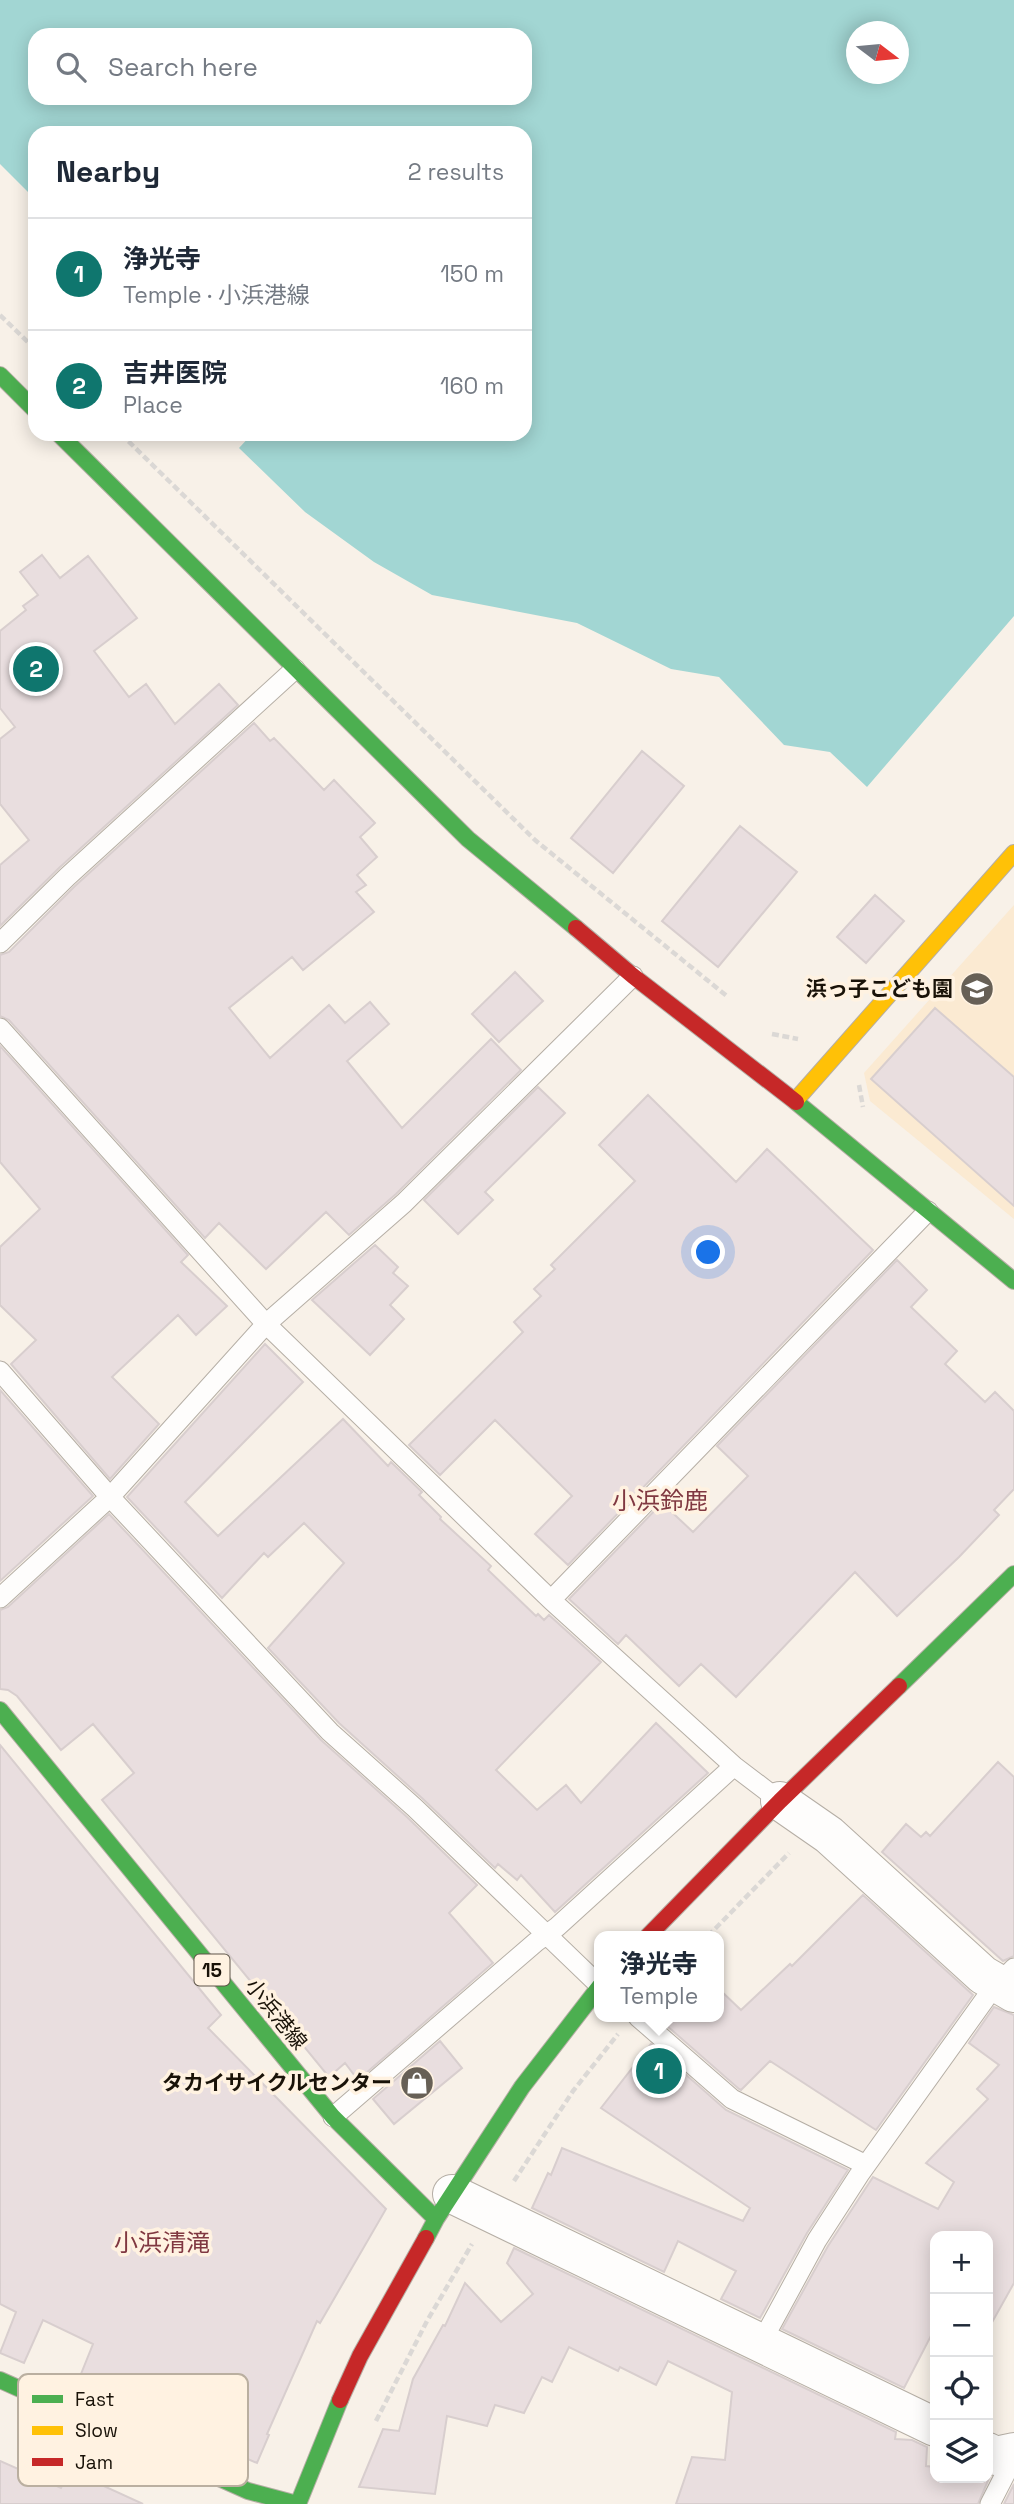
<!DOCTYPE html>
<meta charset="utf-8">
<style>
body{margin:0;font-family:"Space Grotesk","Noto Sans JP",sans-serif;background:#f6f6f7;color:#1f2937}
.controls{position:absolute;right:21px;bottom:21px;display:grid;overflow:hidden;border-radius:14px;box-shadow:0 4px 18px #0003}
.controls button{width:63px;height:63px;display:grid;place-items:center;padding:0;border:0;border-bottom:2px solid #e0e1e3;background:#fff;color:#1f2937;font:35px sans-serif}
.compass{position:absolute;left:846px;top:21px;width:63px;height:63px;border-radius:50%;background:#fff;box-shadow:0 4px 18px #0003;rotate:106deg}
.you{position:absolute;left:709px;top:1253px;width:24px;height:24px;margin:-18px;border:5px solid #fff;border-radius:50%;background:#1a73e8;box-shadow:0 0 0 10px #1a73e833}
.badge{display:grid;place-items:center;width:46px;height:46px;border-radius:50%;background:#0f766e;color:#fff;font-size:23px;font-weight:700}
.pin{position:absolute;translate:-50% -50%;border:4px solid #fff;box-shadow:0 2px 7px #0006}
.popup{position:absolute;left:594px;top:1931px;width:130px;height:91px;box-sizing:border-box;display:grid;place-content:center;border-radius:14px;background:#fff;filter:drop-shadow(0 2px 5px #0005);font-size:23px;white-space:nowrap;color:#747a83}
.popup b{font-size:26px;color:#1f2937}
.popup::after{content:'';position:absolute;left:50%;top:100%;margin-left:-14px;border:14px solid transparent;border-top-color:#fff}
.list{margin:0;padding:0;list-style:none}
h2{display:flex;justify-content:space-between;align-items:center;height:91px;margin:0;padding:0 28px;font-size:30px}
h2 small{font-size:23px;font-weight:400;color:#747a83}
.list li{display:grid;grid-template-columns:46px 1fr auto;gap:21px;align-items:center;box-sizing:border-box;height:112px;padding:0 28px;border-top:2px solid #e0e1e3}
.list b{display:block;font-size:26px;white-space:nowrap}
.list p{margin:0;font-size:23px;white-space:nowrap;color:#747a83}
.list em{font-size:23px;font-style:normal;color:#747a83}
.icon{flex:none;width:38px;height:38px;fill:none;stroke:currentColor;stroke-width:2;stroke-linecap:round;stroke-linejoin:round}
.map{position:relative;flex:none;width:1014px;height:2504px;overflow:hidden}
.search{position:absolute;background:#fff;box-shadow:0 4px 18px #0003;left:28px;top:28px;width:504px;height:77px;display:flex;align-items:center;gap:18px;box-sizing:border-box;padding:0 24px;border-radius:21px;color:#747a83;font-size:26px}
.panel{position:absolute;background:#fff;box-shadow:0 4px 18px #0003;left:28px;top:126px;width:504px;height:315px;border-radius:21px}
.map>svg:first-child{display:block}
</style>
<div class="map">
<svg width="1014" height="2504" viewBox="0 0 1014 2504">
<rect width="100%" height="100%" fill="#f8f1e8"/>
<path fill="#fbead2" d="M 1014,905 L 1014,1219 L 870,1101 L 864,1073 Z"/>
<path fill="#a2d6d3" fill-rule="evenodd" d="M 0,0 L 1014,0 L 1014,616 L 867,787 L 830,752 L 784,745 L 719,677 L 671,669 L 577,623 L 432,595 L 374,562 L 305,512 L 239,448 L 252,434 L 525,434 L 525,133 L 35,133 L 35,199 L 0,164 ZM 856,32 L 898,32 L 898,74 L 856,74 ZM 35,35 L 525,35 L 525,98 L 35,98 Z"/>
<path fill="#e9dedf" stroke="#d8cece" stroke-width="2" d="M 42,555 L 60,578 L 88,556 L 137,618 L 94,651 L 129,697 L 146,684 L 175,724 L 219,684 L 238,705 L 59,868 L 0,926 L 0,865 L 29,840 L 0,804 L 0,739 L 15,727 L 0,708 L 0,631 L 26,610 L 23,606 L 38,595 L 20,572 Z
M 254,723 L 270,741 L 274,738 L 324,790 L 334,780 L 375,823 L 360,837 L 377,857 L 357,875 L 366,885 L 356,892 L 374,912 L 303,970 L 292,957 L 229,1008 L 270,1058 L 329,1005 L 345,1023 L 370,1002 L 389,1024 L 347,1061 L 402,1128 L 491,1039 L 521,1070 L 396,1194 L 349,1235 L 326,1212 L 266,1269 L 219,1223 L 205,1238 L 9,1020 L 0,1016 L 0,955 L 9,952 L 75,886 Z
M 642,751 L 684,786 L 613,873 L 571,838 Z
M 740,826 L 797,872 L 718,967 L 662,921 Z
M 875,895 L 904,921 L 866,963 L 837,937 Z
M 515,972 L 543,1001 L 499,1042 L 472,1014 Z
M 935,1008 L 1014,1077 L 1014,1206 L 871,1079 Z
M 0,1046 L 188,1255 L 181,1262 L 227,1306 L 196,1335 L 178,1315 L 112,1377 L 159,1424 L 110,1479 L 11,1364 L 36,1340 L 0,1305 L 0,1247 L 40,1209 L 0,1162 Z
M 538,1087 L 565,1113 L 485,1192 L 493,1200 L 458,1234 L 424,1200 Z
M 648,1095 L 736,1182 L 767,1149 L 873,1250 L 568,1565 L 535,1534 L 572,1496 L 495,1420 L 440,1475 L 409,1445 L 523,1332 L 514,1322 L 541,1296 L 534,1289 L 555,1269 L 551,1265 L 635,1181 L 599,1145 Z
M 375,1245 L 398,1267 L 393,1273 L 408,1286 L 390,1305 L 404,1319 L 370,1355 L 312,1300 Z
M 897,1260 L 927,1290 L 911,1307 L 957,1351 L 945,1364 L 985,1402 L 995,1392 L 1014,1411 L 1014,1489 L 994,1510 L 999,1515 L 959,1557 L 897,1616 L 855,1572 L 736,1697 L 701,1664 L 679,1686 L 626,1635 L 618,1644 L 569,1599 L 662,1503 L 693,1532 L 748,1476 L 717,1446 Z
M 265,1344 L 303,1382 L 185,1502 L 218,1536 L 343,1419 L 388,1466 L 391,1462 L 422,1492 L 419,1495 L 441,1517 L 440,1519 L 491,1566 L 488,1570 L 536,1616 L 538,1614 L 544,1620 L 549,1615 L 601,1662 L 496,1770 L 537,1810 L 566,1785 L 581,1803 L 656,1723 L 708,1773 L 555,1912 L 521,1875 L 517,1880 L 498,1864 L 495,1868 L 423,1799 L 339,1723 L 268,1648 L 344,1563 L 304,1523 L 268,1557 L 264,1553 L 222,1598 L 127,1497 Z
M 0,1390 L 93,1496 L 0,1581 Z
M 109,1514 L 321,1740 L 407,1817 L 477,1885 L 449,1913 L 493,1963 L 358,2080 L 345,2063 L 329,2077 L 102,1800 L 134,1773 L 93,1724 L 61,1750 L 17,1696 L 8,1690 L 0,1689 L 0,1610 L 8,1607 Z
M 0,1745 L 221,2015 L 208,2028 L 386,2209 L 320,2323 L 317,2321 L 267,2434 L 269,2435 L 257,2463 L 77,2384 L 93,2344 L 43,2320 L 24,2363 L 0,2353 L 16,2312 L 0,2304 Z
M 998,1762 L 1014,1777 L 1014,1956 L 1003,1961 L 882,1852 L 906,1824 L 921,1837 L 926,1832 L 930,1836 Z
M 863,1895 L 973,1995 L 876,2130 L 770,2061 L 741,2090 L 739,2089 L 666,2025 L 672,2017 L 718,2017 L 718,1988 L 741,2010 L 790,1964 L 792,1966 Z
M 994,2007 L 1014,2015 L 1014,2283 L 990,2326 L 988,2325 L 988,2236 L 935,2236 L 935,2328 L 904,2388 L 782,2329 L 828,2246 L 873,2177 L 938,2209 L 954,2182 L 926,2163 L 988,2099 L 977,2089 L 999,2065 L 969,2043 Z
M 440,2041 L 462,2068 L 394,2124 L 373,2099 Z
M 651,2044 L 726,2110 L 848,2170 L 807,2233 L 760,2318 L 721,2299 L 736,2271 L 678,2241 L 664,2272 L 532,2208 L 548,2173 L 551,2175 L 562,2148 L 743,2221 L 750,2208 L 601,2108 Z
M 514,2248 L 896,2432 L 895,2439 L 912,2440 L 927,2447 L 926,2466 L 935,2467 L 935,2478 L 990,2476 L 978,2504 L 676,2504 L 692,2457 L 725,2460 L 732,2392 L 668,2361 L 656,2385 L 620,2367 L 618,2371 L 569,2347 L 552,2382 L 542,2377 L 524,2413 L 495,2405 L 487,2426 L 447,2416 L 435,2494 L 359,2487 L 383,2429 L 399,2431 L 413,2379 L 443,2325 L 445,2326 L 465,2283 L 501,2322 L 533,2294 L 507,2263 Z
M 0,2461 L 61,2488 L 69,2470 L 143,2504 L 0,2504 Z
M 1014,2484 L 1014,2504 L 1004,2504 Z"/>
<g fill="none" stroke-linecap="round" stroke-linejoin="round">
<g stroke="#b5aea5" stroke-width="21">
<path id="lane" d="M 0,943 L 67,877 L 295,669
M 0,1028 L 266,1324 L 551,1600 L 734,1766 L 780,1801
M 0,1371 L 110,1497 L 330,1732 L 415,1808 L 600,1986
M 0,1598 L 110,1497 L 266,1324 L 404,1203 L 633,976
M 551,1600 L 928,1211
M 638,2017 L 732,2099 L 866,2165
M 333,2117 L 536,1942 L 557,1927 L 734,1766
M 761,2343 L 817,2240 L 859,2175 L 988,1995 L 1014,1968
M 990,2504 L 1014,2457"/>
</g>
<g stroke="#b5aea5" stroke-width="40">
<path id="street" d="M 780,1801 L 829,1835 L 983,1975 L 1014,1993
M 452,2194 L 935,2427
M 988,2452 L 995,2456 L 1014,2452"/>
</g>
<g stroke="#b5aea5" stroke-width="18">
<path id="fast" d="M 0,375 L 35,410
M 59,434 L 468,839 L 576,928
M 796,1102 L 1014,1281
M 899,1686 L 1014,1574
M 0,1710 L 333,2117 L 436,2219 L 426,2238
M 436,2219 L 522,2087 L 600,1986
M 0,2380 L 248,2491 L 297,2504
M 298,2504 L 340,2400"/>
</g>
<g stroke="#b5aea5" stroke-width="18">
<path id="slow" d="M 795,1101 L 1014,853"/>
</g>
<g stroke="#b5aea5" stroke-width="18">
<path id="jam" d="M 576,928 L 633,976 L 796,1102
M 648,1936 L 780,1801 L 899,1686
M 340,2400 L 360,2356 L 426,2238"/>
</g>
<path stroke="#dbd8d5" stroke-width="4.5" stroke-dasharray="7 3.5" stroke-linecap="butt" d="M 0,315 L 35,349
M 121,434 L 535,840 L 728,997
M 772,1034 L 798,1039
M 859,1085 L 863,1107
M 708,1936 L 789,1853
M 514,2181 L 573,2091 L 618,2034
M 376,2421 L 427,2321 L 472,2244"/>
<use href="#lane" stroke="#fefdfc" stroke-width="19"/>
<use href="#street" stroke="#fefdfc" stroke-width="38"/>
<use href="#fast" stroke="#4caf50" stroke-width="16"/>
<use href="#slow" stroke="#ffc107" stroke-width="16"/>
<use href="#jam" stroke="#c62828" stroke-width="16"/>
</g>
<defs>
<g id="school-disc" transform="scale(1.75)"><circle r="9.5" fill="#676056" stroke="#fff2e1"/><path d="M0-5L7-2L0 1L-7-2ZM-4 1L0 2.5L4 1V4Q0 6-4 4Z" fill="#fff"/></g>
<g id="shop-disc" transform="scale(1.75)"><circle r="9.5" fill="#676056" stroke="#fff2e1"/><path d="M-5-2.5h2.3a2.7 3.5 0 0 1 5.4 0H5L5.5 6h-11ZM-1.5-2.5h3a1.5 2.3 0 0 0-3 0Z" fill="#fff"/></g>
</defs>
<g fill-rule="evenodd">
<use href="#school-disc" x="977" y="989"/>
<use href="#shop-disc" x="417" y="2083"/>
</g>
<g text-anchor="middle" stroke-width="7" stroke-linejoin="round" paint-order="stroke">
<rect fill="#fff2e1" stroke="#5e5549" stroke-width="2" x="194.5" y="1954.5" width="35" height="31" rx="5"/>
<g font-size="19" font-weight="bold" fill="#191208">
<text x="212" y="1977">15</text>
</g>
<g font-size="21" font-weight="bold" fill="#191208" stroke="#fff2e1" text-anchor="end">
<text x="953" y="996">浜っ子こども園</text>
<text x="392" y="2090">タカイサイクルセンター</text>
</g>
<g font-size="21" fill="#191208" stroke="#fff2e1">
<text transform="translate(276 2014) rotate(51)" y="7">小浜港線</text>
</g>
<g font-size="24" fill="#803841" stroke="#fff2e1">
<text x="660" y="1509">小浜鈴鹿</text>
<text x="162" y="2251">小浜清滝</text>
</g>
</g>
<rect x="18" y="2374" width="230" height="112" rx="10" fill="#fff2e1" stroke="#baafa0" stroke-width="2"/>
<rect x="32" y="2395" width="31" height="8" fill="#4caf50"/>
<rect x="32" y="2426" width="31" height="9" fill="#ffc107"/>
<rect x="32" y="2458" width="31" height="8" fill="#c62828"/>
<g font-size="19" fill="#191208">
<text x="75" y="2406">Fast</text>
<text x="75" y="2437">Slow</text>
<text x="75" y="2469">Jam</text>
</g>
</svg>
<div class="controls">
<button>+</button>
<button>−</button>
<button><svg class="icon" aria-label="locate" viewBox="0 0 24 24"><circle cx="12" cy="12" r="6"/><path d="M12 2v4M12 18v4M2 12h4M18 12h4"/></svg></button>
<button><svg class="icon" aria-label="layers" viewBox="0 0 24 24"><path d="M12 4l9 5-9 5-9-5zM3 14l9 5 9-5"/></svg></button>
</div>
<svg class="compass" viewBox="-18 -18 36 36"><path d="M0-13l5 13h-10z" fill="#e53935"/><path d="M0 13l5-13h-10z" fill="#747a83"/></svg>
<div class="you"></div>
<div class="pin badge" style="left:659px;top:2071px">1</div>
<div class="popup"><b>浄光寺</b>Temple</div>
<div class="pin badge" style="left:36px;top:669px">2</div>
<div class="search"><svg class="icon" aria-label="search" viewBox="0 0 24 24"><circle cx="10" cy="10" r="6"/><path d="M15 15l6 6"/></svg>Search here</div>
<section class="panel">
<h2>Nearby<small>2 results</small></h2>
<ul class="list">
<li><span class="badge">1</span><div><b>浄光寺</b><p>Temple · 小浜港線</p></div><em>150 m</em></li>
<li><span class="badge">2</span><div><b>吉井医院</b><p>Place</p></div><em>160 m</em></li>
</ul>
</section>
</div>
